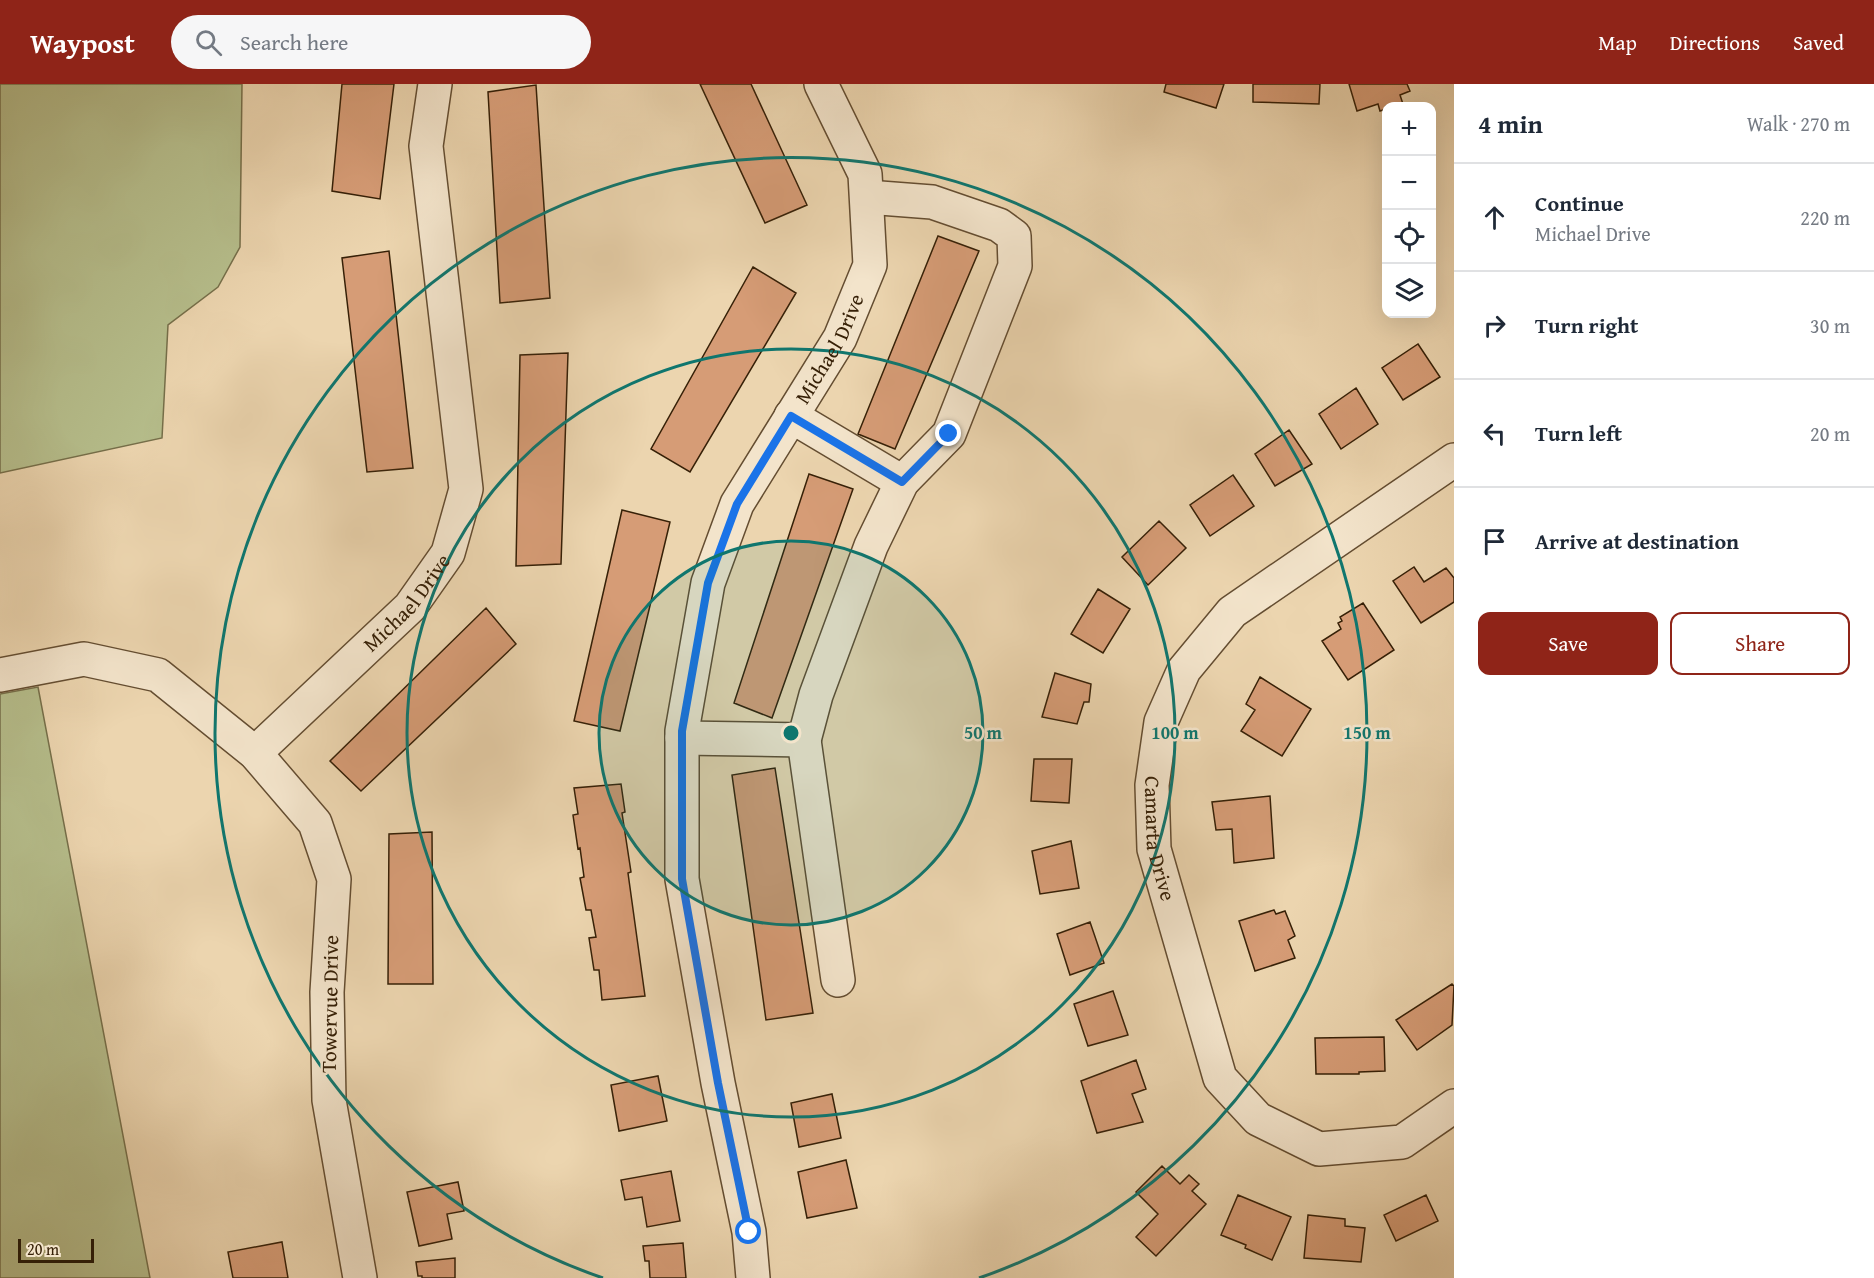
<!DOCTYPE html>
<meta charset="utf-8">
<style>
body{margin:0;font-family:"Gentium Book Plus",serif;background:#f6f6f7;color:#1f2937}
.controls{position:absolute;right:18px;top:18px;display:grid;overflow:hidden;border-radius:12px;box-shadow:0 6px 24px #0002}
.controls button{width:54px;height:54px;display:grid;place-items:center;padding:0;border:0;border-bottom:2px solid #e0e1e3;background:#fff;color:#1f2937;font:30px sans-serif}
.scale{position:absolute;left:18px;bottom:15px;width:76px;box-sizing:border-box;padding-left:6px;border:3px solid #362007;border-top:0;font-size:16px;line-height:21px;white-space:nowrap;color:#362007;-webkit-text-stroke:4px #f3e4cb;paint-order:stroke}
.stop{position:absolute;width:18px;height:18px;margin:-14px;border:4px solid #1a73e8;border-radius:50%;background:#fff}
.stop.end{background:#1a73e8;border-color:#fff;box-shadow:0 2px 6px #0008}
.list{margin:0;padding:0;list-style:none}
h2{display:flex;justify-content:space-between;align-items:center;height:78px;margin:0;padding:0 24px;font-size:26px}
h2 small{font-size:20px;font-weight:400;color:#747a83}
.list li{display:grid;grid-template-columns:39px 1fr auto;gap:18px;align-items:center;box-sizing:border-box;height:108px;padding:0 24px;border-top:2px solid #e0e1e3}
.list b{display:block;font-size:22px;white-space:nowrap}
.list p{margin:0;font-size:20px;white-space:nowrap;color:#747a83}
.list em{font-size:20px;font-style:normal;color:#747a83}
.actions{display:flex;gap:12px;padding:18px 24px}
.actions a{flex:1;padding:14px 0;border:2px solid #8f2418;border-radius:12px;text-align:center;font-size:21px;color:#8f2418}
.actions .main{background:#8f2418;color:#fff}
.icon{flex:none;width:33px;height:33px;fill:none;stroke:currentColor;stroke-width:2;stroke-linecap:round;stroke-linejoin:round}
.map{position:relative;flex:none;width:1454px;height:1194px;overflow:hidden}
header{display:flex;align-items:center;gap:36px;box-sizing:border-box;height:84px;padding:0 30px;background:#8f2418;color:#fff}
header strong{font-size:28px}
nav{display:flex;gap:33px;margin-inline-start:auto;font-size:21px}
.search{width:420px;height:54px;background:#f6f6f7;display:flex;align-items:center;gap:15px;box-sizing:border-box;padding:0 21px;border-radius:33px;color:#747a83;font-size:22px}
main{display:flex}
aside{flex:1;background:#fff}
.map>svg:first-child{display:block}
</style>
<header>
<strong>Waypost</strong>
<div class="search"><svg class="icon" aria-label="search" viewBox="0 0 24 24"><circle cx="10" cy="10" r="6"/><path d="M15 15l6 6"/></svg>Search here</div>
<nav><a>Map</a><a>Directions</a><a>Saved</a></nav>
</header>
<main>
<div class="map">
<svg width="1454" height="1194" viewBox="0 0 1454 1194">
<rect width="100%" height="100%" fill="#ecd5af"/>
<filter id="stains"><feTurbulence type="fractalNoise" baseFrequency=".00333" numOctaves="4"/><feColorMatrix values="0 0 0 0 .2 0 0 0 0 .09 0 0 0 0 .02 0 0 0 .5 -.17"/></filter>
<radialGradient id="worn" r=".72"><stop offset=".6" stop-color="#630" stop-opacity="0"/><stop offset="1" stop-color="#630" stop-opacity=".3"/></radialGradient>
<path fill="#b6be8c" stroke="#766f4a" stroke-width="1.5" d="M 0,0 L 242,0 L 240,163 L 218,203 L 168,241 L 162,354 L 0,389 Z
M 38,603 L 150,1194 L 0,1194 L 0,610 Z"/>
<path fill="#d69c76" stroke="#362007" stroke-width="1.5" d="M 342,0 L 394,0 L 380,115 L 332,107 Z
M 700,0 L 751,0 L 807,121 L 765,139 Z
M 1166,0 L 1224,0 L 1216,24 L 1164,8 Z
M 1253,0 L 1320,0 L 1319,20 L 1253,18 Z
M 1349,0 L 1407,0 L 1410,7 L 1400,11 L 1403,20 L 1386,22 L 1386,25 L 1380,27 L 1378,20 L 1357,27 Z
M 536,1 L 550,214 L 500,219 L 488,8 Z
M 938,152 L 979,167 L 895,365 L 858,350 Z
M 389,167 L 413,384 L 367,388 L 342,174 Z
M 753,183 L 796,209 L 690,388 L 651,365 Z
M 1418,260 L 1440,293 L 1403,316 L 1382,284 Z
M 568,269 L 561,480 L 516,482 L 520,271 Z
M 1356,304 L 1378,340 L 1341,365 L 1319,330 Z
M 1289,346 L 1312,380 L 1275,402 L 1255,370 Z
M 809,390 L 853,405 L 772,634 L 734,619 Z
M 1233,391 L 1254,422 L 1210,452 L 1190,421 Z
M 622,426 L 670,438 L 620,647 L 574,637 Z
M 1159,437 L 1186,464 L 1148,501 L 1122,473 Z
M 1414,483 L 1424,498 L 1446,484 L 1454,494 L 1454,518 L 1421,539 L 1393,497 Z
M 1098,505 L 1130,525 L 1103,569 L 1071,550 Z
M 1363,519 L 1394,566 L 1348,596 L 1322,557 L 1341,545 L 1338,539 L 1342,537 L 1340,533 Z
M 486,524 L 516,560 L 361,707 L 330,677 Z
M 1055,589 L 1091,600 L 1089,618 L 1084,618 L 1077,640 L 1042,633 Z
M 1260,593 L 1311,625 L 1282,672 L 1241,647 L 1255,626 L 1246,620 Z
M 1034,675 L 1072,675 L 1069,719 L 1031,717 Z
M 775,684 L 813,929 L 766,936 L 732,691 Z
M 621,700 L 625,728 L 622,729 L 631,788 L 628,789 L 645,912 L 602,916 L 599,886 L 594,886 L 589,854 L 596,853 L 591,826 L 586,826 L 580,794 L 584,793 L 580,764 L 578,765 L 573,731 L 578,730 L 574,704 Z
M 1270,712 L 1274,774 L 1234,779 L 1232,745 L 1216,746 L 1212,718 Z
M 432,748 L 433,900 L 388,900 L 389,750 Z
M 1071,757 L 1079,804 L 1040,810 L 1032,767 Z
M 1274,826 L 1276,830 L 1285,827 L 1295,852 L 1288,856 L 1295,874 L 1255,887 L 1239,837 Z
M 1090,838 L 1104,879 L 1070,891 L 1057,850 Z
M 1452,900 L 1454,902 L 1452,941 L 1417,966 L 1396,936 Z
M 1113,907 L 1128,951 L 1088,962 L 1074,920 Z
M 1384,953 L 1385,987 L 1359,988 L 1359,990 L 1316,990 L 1315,954 Z
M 1136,976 L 1146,1005 L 1132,1010 L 1143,1038 L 1097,1049 L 1081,997 Z
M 658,992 L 667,1037 L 619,1047 L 611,1001 Z
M 832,1010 L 841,1054 L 799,1063 L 791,1019 Z
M 846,1076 L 857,1124 L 807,1134 L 798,1088 Z
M 1162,1082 L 1180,1100 L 1189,1091 L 1199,1100 L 1192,1107 L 1206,1120 L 1156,1172 L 1136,1153 L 1158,1130 L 1136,1108 Z
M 671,1087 L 680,1137 L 647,1143 L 642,1113 L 625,1116 L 621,1096 Z
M 458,1098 L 464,1127 L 447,1130 L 452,1155 L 419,1162 L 407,1108 Z
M 1238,1111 L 1291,1133 L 1272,1176 L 1245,1164 L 1246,1161 L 1221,1151 Z
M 1426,1111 L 1438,1137 L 1396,1157 L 1384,1131 Z
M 1308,1131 L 1345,1135 L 1345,1142 L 1365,1144 L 1361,1178 L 1304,1174 Z
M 282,1158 L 288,1194 L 233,1194 L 228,1168 Z
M 683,1159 L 686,1194 L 650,1194 L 649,1177 L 645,1177 L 643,1162 Z
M 455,1174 L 455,1194 L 422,1194 L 422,1192 L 418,1192 L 416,1178 Z"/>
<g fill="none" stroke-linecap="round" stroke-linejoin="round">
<g stroke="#644d31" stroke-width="36">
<g id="minor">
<path d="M 791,332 L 902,398"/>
<path id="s1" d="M 1454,376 L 1232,528 L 1184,586 L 1161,638 L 1152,701 L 1154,765 L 1220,994 L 1258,1035 L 1319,1065 L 1402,1058 L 1454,1022"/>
<path d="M 0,591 L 84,575 L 158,591 L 255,669 L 315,739 L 334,795 L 327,908 L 329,1016 L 360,1194"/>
<path d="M 682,654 L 804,656 L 838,896"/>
<path d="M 804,656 L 816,611 L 871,462 L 902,398 L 949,350 L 1015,182 L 1014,152 L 999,141 L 932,118 L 867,113"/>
<path id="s2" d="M 255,669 L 410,523 L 448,469 L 466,405 L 426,62 L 435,0"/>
<path id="s3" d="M 753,1194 L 749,1148 L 718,999 L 682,795 L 682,647 L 708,499 L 737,420 L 840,254 L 870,181 L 865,90 L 821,0"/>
</g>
</g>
<use href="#minor" stroke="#f3e4cb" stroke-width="33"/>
</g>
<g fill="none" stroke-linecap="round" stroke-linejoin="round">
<path stroke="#1a73e8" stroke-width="8" d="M 749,1148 L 718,999 L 682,795 L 682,647 L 708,499 L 737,420 L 791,332 L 902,398 L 949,350"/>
</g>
<circle cx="791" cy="649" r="192" fill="#0f766e" fill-opacity=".12"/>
<g fill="none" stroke="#0f766e" stroke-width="3">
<circle cx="791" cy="649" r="192"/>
<circle cx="791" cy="649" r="384"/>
<path d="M603 1194A576 576 0 1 1 979 1194"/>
</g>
<g text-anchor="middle" stroke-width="5" stroke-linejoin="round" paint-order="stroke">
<g font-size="21" fill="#362007" stroke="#f3e4cb">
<text dy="7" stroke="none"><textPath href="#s3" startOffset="969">Michael Drive</textPath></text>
<text dy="7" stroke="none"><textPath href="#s2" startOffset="214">Michael Drive</textPath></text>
<text dy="7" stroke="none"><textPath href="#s1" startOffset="519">Camarta Drive</textPath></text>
<text transform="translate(330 920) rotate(-89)" y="7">Towervue Drive</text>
</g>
</g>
<circle cx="791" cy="649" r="9" fill="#0f766e" stroke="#f3e4cb" stroke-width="3"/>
<g font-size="18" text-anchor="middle" font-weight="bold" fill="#0f766e" stroke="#f3e4cb" stroke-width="5" stroke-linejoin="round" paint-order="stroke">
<text x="983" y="655">50 m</text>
<text x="1175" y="655">100 m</text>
<text x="1367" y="655">150 m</text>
</g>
<rect width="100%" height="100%" filter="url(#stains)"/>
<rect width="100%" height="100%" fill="url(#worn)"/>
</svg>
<div class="controls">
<button>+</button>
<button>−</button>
<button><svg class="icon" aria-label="locate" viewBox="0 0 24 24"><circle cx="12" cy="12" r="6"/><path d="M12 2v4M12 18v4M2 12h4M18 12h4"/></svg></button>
<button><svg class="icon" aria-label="layers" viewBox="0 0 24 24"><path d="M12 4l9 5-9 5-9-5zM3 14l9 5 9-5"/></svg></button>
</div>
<div class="scale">20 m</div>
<div class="stop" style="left:749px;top:1148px"></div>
<div class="stop end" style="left:949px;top:350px"></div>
</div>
<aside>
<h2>4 min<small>Walk · 270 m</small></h2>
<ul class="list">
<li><svg class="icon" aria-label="ahead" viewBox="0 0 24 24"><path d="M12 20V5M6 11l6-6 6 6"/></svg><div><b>Continue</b><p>Michael Drive</p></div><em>220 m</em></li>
<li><svg class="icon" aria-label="right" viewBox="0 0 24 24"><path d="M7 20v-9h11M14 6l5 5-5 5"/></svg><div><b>Turn right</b></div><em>30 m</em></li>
<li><svg class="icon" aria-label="left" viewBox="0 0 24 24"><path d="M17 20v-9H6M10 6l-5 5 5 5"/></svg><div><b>Turn left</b></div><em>20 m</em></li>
<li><svg class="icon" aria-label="arrive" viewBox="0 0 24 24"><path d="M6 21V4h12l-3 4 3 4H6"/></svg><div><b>Arrive at destination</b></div></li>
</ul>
<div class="actions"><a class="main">Save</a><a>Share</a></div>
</aside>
</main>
